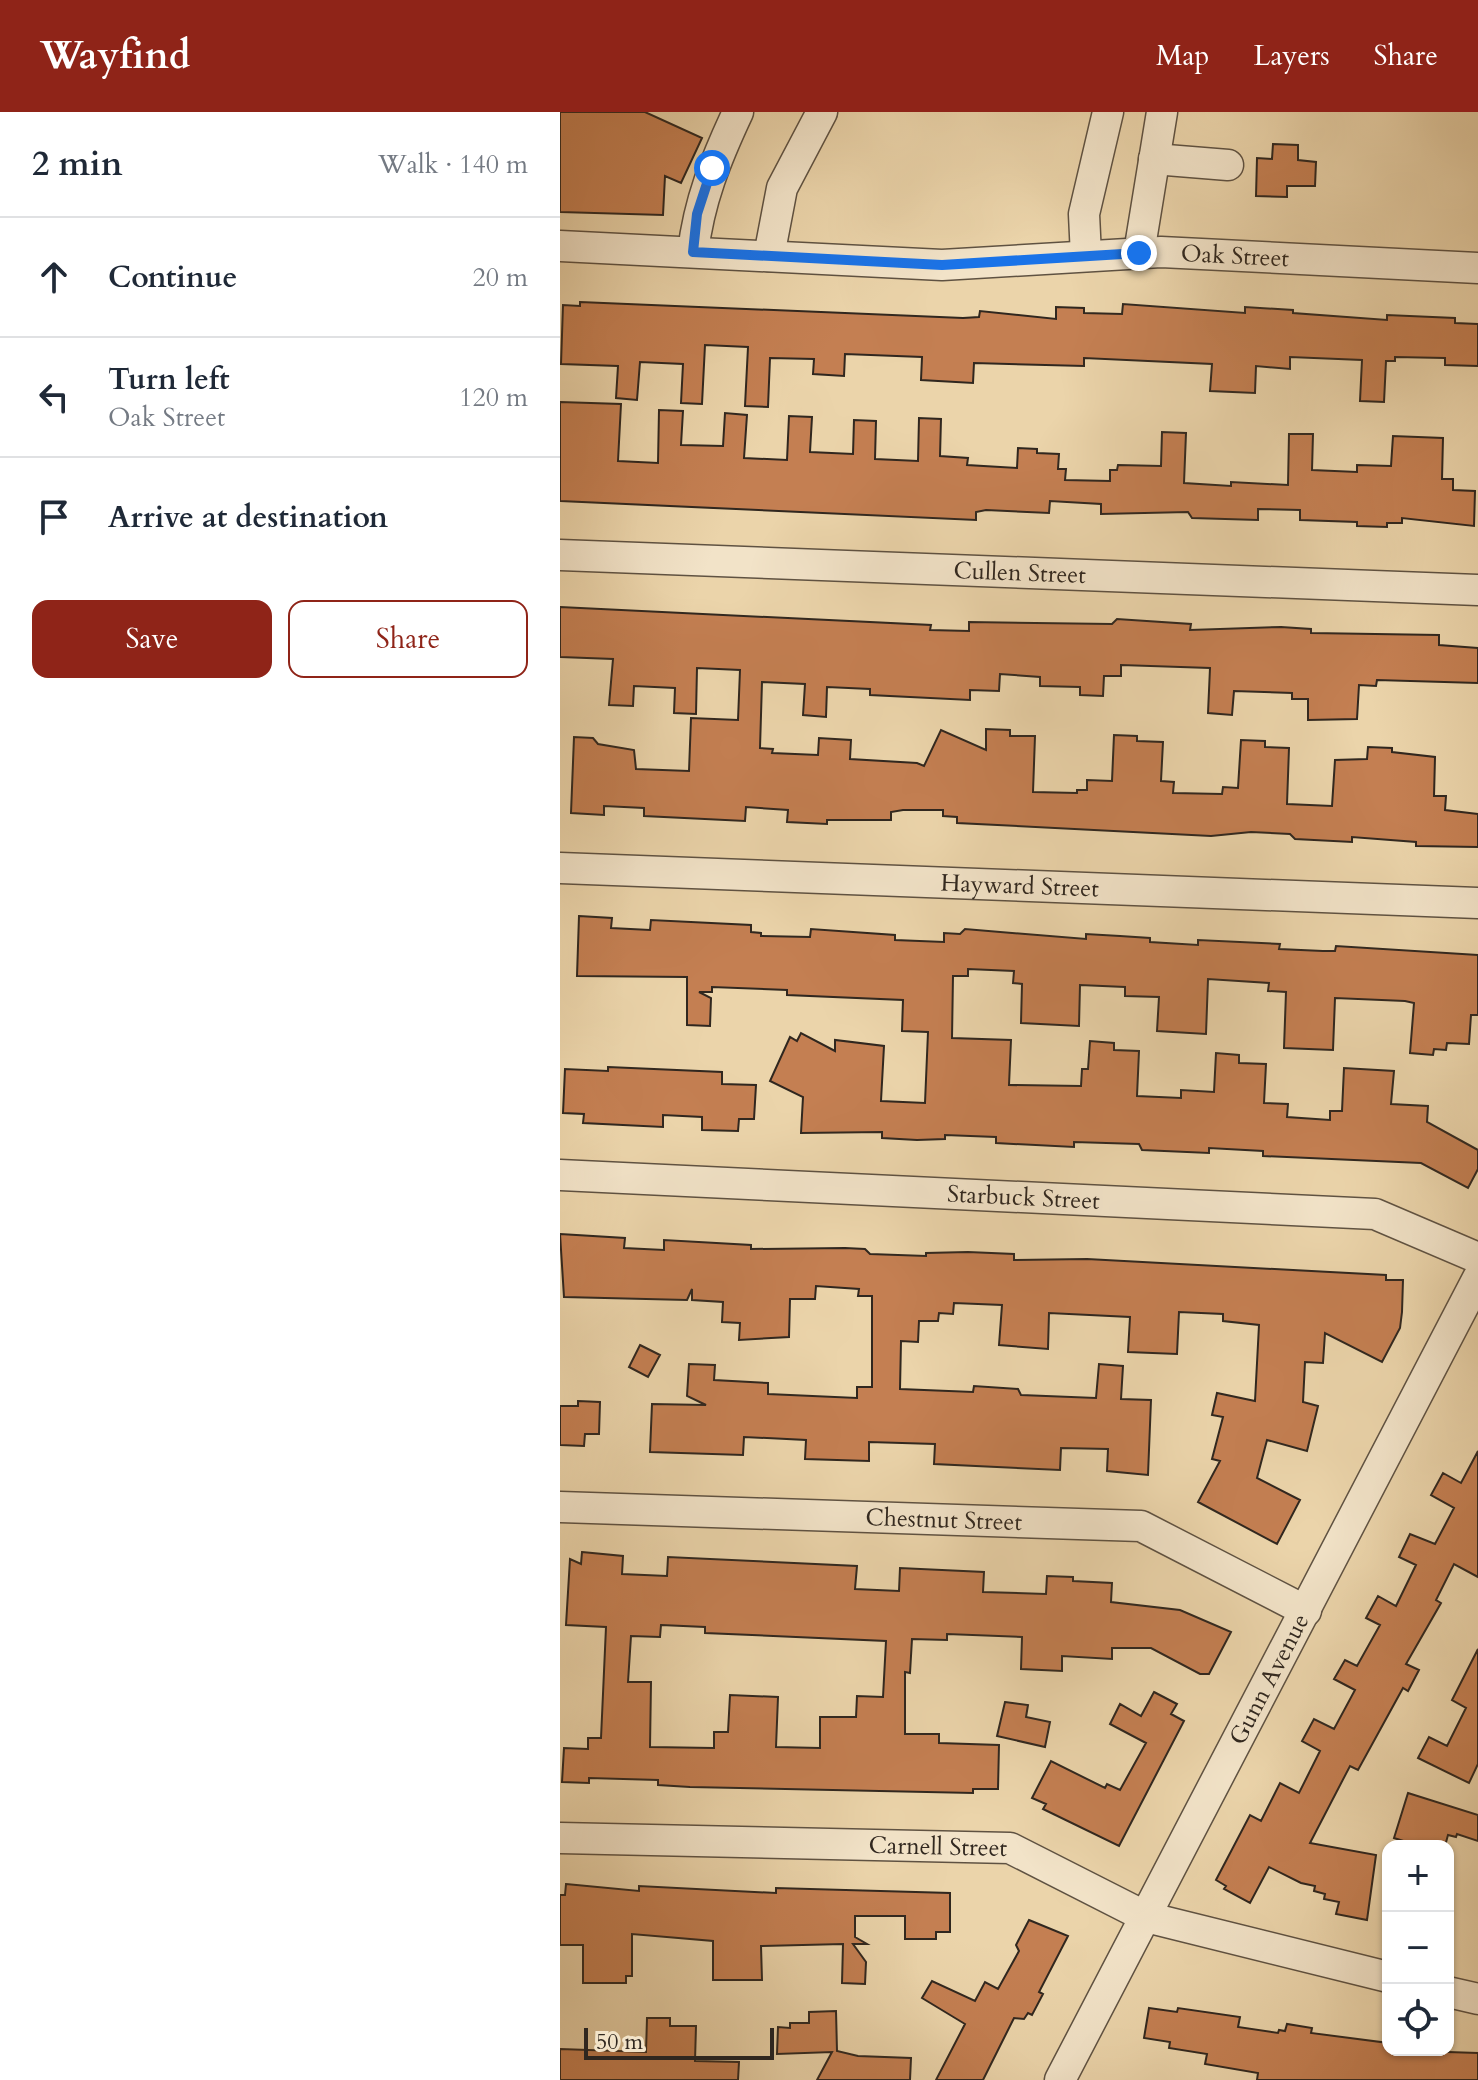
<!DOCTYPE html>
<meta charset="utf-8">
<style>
body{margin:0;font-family:Cardo,serif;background:#f6f6f7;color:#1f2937}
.controls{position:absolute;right:24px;bottom:24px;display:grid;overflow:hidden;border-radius:16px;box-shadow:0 2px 6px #0004}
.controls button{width:72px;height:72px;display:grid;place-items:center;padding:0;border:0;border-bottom:2px solid #e0e1e3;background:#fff;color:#1f2937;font:40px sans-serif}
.scale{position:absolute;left:24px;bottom:20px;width:190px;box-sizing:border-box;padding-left:8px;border:4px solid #30271f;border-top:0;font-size:22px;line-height:28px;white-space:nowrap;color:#30271f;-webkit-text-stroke:6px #f2e3c8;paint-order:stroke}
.stop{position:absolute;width:24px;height:24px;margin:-18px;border:6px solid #1a73e8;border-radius:50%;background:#fff}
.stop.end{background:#1a73e8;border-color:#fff;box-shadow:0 2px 8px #0008}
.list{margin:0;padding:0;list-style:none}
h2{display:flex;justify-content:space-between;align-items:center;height:104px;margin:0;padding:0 32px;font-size:34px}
h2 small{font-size:26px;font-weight:400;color:#747a83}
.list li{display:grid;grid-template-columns:52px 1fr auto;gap:24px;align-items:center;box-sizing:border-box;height:120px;padding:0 32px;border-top:2px solid #e0e1e3}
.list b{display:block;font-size:30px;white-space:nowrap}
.list p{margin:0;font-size:26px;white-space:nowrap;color:#747a83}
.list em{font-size:26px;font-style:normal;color:#747a83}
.actions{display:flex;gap:16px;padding:24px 32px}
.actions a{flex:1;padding:18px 0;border:2px solid #8f2418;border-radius:16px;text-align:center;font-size:28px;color:#8f2418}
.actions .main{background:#8f2418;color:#fff}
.icon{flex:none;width:44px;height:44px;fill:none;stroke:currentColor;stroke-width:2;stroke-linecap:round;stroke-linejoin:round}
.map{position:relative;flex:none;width:918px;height:1968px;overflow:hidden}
header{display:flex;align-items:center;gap:48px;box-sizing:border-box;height:112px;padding:0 40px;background:#8f2418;color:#fff}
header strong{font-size:38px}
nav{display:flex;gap:44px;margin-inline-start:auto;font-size:28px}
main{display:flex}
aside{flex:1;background:#fff}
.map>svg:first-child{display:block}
</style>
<header>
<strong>Wayfind</strong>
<nav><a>Map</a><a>Layers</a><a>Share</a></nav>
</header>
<main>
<aside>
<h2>2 min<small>Walk · 140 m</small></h2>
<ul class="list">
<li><svg class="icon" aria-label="ahead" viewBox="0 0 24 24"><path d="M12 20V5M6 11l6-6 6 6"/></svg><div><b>Continue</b></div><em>20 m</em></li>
<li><svg class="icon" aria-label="left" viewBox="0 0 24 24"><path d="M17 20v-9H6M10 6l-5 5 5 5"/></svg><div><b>Turn left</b><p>Oak Street</p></div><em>120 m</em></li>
<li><svg class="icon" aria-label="arrive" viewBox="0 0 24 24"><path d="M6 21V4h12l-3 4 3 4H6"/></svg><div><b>Arrive at destination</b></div></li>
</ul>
<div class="actions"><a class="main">Save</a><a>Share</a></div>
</aside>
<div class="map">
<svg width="918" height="1968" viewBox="0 0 918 1968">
<rect width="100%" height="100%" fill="#ebd4aa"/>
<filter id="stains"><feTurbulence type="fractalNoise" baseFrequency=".0025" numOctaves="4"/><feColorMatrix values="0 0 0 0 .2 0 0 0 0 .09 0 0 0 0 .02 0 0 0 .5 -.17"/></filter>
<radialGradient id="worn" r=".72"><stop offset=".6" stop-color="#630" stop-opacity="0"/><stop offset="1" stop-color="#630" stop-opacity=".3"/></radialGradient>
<path fill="#c47f52" stroke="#30271f" stroke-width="2" fill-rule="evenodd" d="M 0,0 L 85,0 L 142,26 L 121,71 L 105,64 L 103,103 L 0,100 Z
M 713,32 L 738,33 L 738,48 L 756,50 L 755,74 L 727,74 L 727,85 L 696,84 L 697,46 L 712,47 Z
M 20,190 L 403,206 L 419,205 L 420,199 L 496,207 L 496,195 L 524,196 L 524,201 L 562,202 L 563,192 L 685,201 L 685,195 L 733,198 L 733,201 L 827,208 L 827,203 L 895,206 L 895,211 L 918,212 L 918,254 L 885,253 L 885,246 L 835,245 L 835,249 L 826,249 L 824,290 L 800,289 L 802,248 L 730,245 L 730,257 L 696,254 L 695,281 L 650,279 L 652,252 L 524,246 L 524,254 L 414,251 L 413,271 L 361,268 L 362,245 L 285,242 L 284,264 L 253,262 L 254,247 L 210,246 L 208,295 L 185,294 L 188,235 L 145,233 L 142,292 L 121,291 L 123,252 L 80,250 L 77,288 L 56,286 L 58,254 L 1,252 L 3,193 L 20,194 Z
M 0,290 L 61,292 L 58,349 L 98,351 L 99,298 L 123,299 L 121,333 L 163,334 L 165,301 L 187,303 L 184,346 L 227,348 L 229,304 L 252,305 L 250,340 L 293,342 L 294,308 L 316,309 L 315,347 L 358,349 L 359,306 L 381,307 L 380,344 L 408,346 L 407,353 L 457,356 L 458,336 L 477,337 L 477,341 L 499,342 L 498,357 L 506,357 L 505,368 L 550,369 L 550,358 L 557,358 L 558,353 L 601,354 L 602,320 L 626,321 L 624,371 L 671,374 L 671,370 L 728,373 L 729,322 L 753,322 L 752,358 L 797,360 L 797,353 L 831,354 L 833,324 L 883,326 L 882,367 L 893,367 L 893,378 L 915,379 L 914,414 L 842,406 L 842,411 L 827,411 L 827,415 L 797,414 L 797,410 L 740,408 L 740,398 L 698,397 L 698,408 L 632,406 L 628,400 L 541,402 L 541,392 L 490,389 L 489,401 L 426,398 L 416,400 L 416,408 L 0,389 Z
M 0,495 L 371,513 L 370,518 L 409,519 L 409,510 L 552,512 L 557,507 L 631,512 L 630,518 L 721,515 L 751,517 L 751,521 L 879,523 L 879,533 L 918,536 L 918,571 L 817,568 L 816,574 L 799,573 L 797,607 L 748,608 L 748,587 L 732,587 L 732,581 L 674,579 L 672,603 L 648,601 L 650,556 L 561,553 L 561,564 L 544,564 L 543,584 L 520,583 L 520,575 L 480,574 L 480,565 L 440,562 L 439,579 L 410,578 L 410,588 L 310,583 L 310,577 L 267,575 L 266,605 L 243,603 L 245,572 L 202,570 L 200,636 L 213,637 L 212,641 L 258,643 L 259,626 L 291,628 L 290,647 L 357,651 L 364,654 L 381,618 L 426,638 L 426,617 L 450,618 L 450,624 L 475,624 L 473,680 L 517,681 L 517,678 L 527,678 L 527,668 L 552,669 L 554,623 L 577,624 L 577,629 L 603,630 L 601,669 L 614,670 L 613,681 L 662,682 L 663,675 L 678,676 L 681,628 L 705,629 L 705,635 L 729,636 L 727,692 L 772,694 L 775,648 L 807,647 L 808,635 L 832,636 L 832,640 L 875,645 L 874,684 L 886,684 L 885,698 L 918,702 L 918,735 L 856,734 L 856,730 L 792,725 L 792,730 L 735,727 L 730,722 L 691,720 L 651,724 L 397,711 L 397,705 L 383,704 L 383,698 L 343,698 L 331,700 L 331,708 L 267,708 L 267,712 L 227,710 L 228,698 L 186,695 L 185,709 L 84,704 L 84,696 L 44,694 L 44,703 L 11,701 L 14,625 L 33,626 L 38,632 L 74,638 L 76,657 L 129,659 L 131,606 L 178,608 L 180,558 L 137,556 L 136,602 L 114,601 L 115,576 L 74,574 L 73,594 L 49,593 L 53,547 L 0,545 Z
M 19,804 L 52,806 L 51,816 L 90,818 L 91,808 L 191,813 L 191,820 L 201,821 L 201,824 L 250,825 L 251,817 L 335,823 L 335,828 L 384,830 L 384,821 L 400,822 L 405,817 L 526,827 L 526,822 L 560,824 L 590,826 L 590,830 L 638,833 L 638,828 L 720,832 L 719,837 L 763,839 L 775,839 L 776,834 L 918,843 L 918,903 L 911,903 L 909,932 L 887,931 L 886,938 L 874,937 L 873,943 L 850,941 L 854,891 L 845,889 L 775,886 L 773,938 L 724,936 L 726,880 L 708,879 L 709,871 L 648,867 L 646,922 L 597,919 L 599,885 L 565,884 L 565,875 L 520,873 L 519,914 L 461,911 L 462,872 L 453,871 L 454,859 L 408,857 L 408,864 L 393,864 L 392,926 L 451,928 L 449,973 L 521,974 L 522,957 L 528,957 L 530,929 L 554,931 L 554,938 L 579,939 L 577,984 L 621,986 L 621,978 L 654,980 L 656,941 L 679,943 L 679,951 L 706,952 L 704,991 L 728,992 L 727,1005 L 770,1008 L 770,999 L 782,999 L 784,956 L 834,959 L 831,992 L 868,994 L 867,1010 L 918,1038 L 918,1057 L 908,1076 L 861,1051 L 703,1044 L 703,1039 L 649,1036 L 649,1041 L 582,1038 L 579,1032 L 514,1030 L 514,1035 L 436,1031 L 436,1025 L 385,1023 L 385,1027 L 357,1028 L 322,1026 L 322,1020 L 241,1021 L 243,985 L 210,969 L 230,925 L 237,929 L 241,921 L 275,939 L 275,928 L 324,934 L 321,989 L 365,991 L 368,920 L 342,919 L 343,888 L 227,883 L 227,878 L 152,875 L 152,880 L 139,880 L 151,886 L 150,914 L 127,913 L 127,865 L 17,864 Z
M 48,955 L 162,960 L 162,972 L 196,973 L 194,1007 L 179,1007 L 178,1019 L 142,1018 L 142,1005 L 103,1003 L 103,1015 L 23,1011 L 24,1002 L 3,1001 L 5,957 L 48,959 Z
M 0,1122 L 65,1126 L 64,1136 L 104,1138 L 104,1128 L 191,1133 L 191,1137 L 285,1136 L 305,1137 L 310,1142 L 366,1144 L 366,1141 L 408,1140 L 454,1142 L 454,1148 L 527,1147 L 826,1163 L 826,1168 L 843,1168 L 842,1200 L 840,1216 L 822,1250 L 765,1221 L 763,1251 L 745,1250 L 743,1290 L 758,1294 L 747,1339 L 707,1328 L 697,1366 L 740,1388 L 717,1432 L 638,1390 L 660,1349 L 652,1347 L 663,1305 L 652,1303 L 657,1281 L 695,1289 L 699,1213 L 663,1209 L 663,1202 L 619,1200 L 617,1242 L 568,1240 L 570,1205 L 489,1201 L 488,1237 L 439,1233 L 442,1193 L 394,1191 L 393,1202 L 379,1201 L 378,1209 L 359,1209 L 358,1230 L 341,1229 L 340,1277 L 413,1280 L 414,1274 L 458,1277 L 461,1283 L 536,1286 L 539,1252 L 563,1254 L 561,1287 L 591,1288 L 588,1363 L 547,1359 L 548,1337 L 501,1336 L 500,1358 L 374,1352 L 375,1332 L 309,1330 L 309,1349 L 245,1347 L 246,1328 L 184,1325 L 183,1343 L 90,1340 L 92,1292 L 146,1293 L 127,1284 L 129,1252 L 155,1253 L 154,1268 L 208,1271 L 208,1282 L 297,1286 L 297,1275 L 312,1275 L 312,1184 L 298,1184 L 299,1177 L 256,1174 L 255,1187 L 230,1187 L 229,1225 L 179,1228 L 180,1211 L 162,1210 L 163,1190 L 132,1188 L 132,1177 L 127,1188 L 4,1185 Z
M 80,1233 L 100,1243 L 88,1265 L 69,1255 Z
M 18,1289 L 40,1290 L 39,1322 L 25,1322 L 24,1334 L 0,1333 L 0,1294 L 18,1294 Z
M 918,1339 L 918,1465 L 894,1452 L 876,1488 L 881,1491 L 846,1552 L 859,1558 L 848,1579 L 843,1576 L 798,1658 L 790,1654 L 750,1731 L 816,1743 L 807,1808 L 776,1802 L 779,1790 L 764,1787 L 765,1782 L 754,1779 L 755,1774 L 741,1771 L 709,1755 L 690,1791 L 664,1777 L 666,1774 L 656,1768 L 690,1703 L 701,1709 L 720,1671 L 739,1681 L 760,1639 L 742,1629 L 754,1607 L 774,1617 L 795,1578 L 774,1567 L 785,1548 L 797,1554 L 820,1513 L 806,1506 L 818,1484 L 836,1494 L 856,1453 L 839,1445 L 850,1422 L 875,1432 L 894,1396 L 871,1383 L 883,1361 L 901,1371 Z
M 22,1440 L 63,1444 L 62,1462 L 107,1464 L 108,1445 L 297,1454 L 295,1477 L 339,1479 L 340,1456 L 424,1460 L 423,1480 L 486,1482 L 487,1464 L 513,1465 L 513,1469 L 552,1471 L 551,1490 L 620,1498 L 671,1520 L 649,1562 L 640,1562 L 591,1536 L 552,1536 L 552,1547 L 502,1544 L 502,1559 L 461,1557 L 462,1525 L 387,1522 L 387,1528 L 352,1527 L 350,1561 L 345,1560 L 345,1622 L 379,1622 L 379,1631 L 439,1633 L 438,1677 L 413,1677 L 413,1681 L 130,1675 L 98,1673 L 98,1668 L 29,1666 L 29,1671 L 2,1670 L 4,1636 L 28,1637 L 28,1626 L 41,1626 L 46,1515 L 6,1513 L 10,1447 L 21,1452 ZM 101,1513 L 145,1515 L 145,1521 L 326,1529 L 323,1585 L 297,1584 L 296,1605 L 260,1605 L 260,1636 L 216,1635 L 218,1585 L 170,1583 L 168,1620 L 154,1620 L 154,1636 L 90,1635 L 91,1570 L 68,1570 L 71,1524 L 100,1525 Z
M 918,1537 L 918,1652 L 909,1671 L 858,1646 L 869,1625 L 887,1634 L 906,1596 L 892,1588 Z
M 594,1580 L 617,1592 L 611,1602 L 624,1609 L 559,1734 L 483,1697 L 486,1692 L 472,1686 L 491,1649 L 545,1676 L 547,1672 L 560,1678 L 586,1631 L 550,1612 L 560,1592 L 581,1604 Z
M 445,1590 L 468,1593 L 466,1605 L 490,1610 L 485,1635 L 437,1624 Z
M 848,1681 L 918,1703 L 918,1729 L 897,1722 L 896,1725 L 888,1723 L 885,1734 L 859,1734 L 834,1726 Z
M 6,1772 L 79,1779 L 79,1774 L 216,1781 L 216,1776 L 390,1781 L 390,1820 L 376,1820 L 376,1827 L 345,1827 L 345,1804 L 295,1804 L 295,1825 L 307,1832 L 293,1832 L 306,1850 L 305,1872 L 282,1871 L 283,1832 L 201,1834 L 202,1868 L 153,1868 L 153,1829 L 72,1822 L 72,1864 L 66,1864 L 66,1871 L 23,1871 L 23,1833 L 0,1833 L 0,1783 L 5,1783 Z
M 469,1808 L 508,1824 L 479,1880 L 483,1882 L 472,1903 L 468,1901 L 464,1907 L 454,1906 L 423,1968 L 376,1968 L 405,1912 L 362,1886 L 372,1869 L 415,1889 L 425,1870 L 438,1877 L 459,1839 L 456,1833 Z
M 589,1896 L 617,1900 L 618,1896 L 680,1905 L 678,1915 L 718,1921 L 719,1918 L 725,1919 L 727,1912 L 752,1916 L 751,1921 L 828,1931 L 828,1938 L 918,1941 L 918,1968 L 697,1968 L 698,1961 L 645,1952 L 647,1942 L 609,1936 L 610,1930 L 584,1926 Z
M 276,1899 L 277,1939 L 298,1944 L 351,1946 L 350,1968 L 257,1968 L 272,1940 L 217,1942 L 218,1915 L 230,1916 L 230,1911 L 249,1911 L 249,1900 Z
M 87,1906 L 110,1906 L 110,1914 L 136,1914 L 135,1949 L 179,1950 L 178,1968 L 0,1968 L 0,1937 L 86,1940 Z"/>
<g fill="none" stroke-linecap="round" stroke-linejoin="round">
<g stroke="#5f5242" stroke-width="33">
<g id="minor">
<path d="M 594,47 L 668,53"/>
<path id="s1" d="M 0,134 L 382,153 L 601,140 L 918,156"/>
<path d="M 133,140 C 139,89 156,47 178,0"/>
<path d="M 579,141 L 602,0"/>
<path d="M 209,144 L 222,76 L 262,0"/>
<path d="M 526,144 L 524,102 L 548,0"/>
<path id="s2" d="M 0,443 L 918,478"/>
<path id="s3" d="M 0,756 L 918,791"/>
<path id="s4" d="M 0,1063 L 815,1102 L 918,1146"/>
<path id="s5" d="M 0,1395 L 581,1414 L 746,1499"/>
<path id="s6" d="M 0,1726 L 450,1736 L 586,1805 L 828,1865"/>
<path d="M 888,1880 L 918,1887"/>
<path id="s7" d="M 500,1968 L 918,1166"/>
</g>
</g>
<use href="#minor" stroke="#f2e3c8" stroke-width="30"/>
</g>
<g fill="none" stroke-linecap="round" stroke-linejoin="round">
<path stroke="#1a73e8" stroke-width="10" d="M 152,56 L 137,102 L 133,140 L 382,153 L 579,141"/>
</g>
<g text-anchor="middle" stroke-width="7" stroke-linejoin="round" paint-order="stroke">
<g font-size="24" fill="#30271f" stroke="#f2e3c8">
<text dy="8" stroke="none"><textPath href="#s1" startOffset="676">Oak Street</textPath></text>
<text dy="8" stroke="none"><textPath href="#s2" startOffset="460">Cullen Street</textPath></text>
<text dy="8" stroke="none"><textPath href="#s3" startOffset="460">Hayward Street</textPath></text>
<text dy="8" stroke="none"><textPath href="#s4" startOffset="464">Starbuck Street</textPath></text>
<text dy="8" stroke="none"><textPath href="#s5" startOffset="384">Chestnut Street</textPath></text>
<text dy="8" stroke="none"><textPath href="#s7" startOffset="452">Gunn Avenue</textPath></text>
<text dy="8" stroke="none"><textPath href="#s6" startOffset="378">Carnell Street</textPath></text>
</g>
</g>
<rect width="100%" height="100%" filter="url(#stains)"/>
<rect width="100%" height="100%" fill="url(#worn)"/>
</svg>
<div class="controls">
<button>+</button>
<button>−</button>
<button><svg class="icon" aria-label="locate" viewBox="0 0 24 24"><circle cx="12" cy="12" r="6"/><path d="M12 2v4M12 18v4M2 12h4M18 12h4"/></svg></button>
</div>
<div class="scale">50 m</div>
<div class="stop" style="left:152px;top:56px"></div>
<div class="stop end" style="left:579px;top:141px"></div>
</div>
</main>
